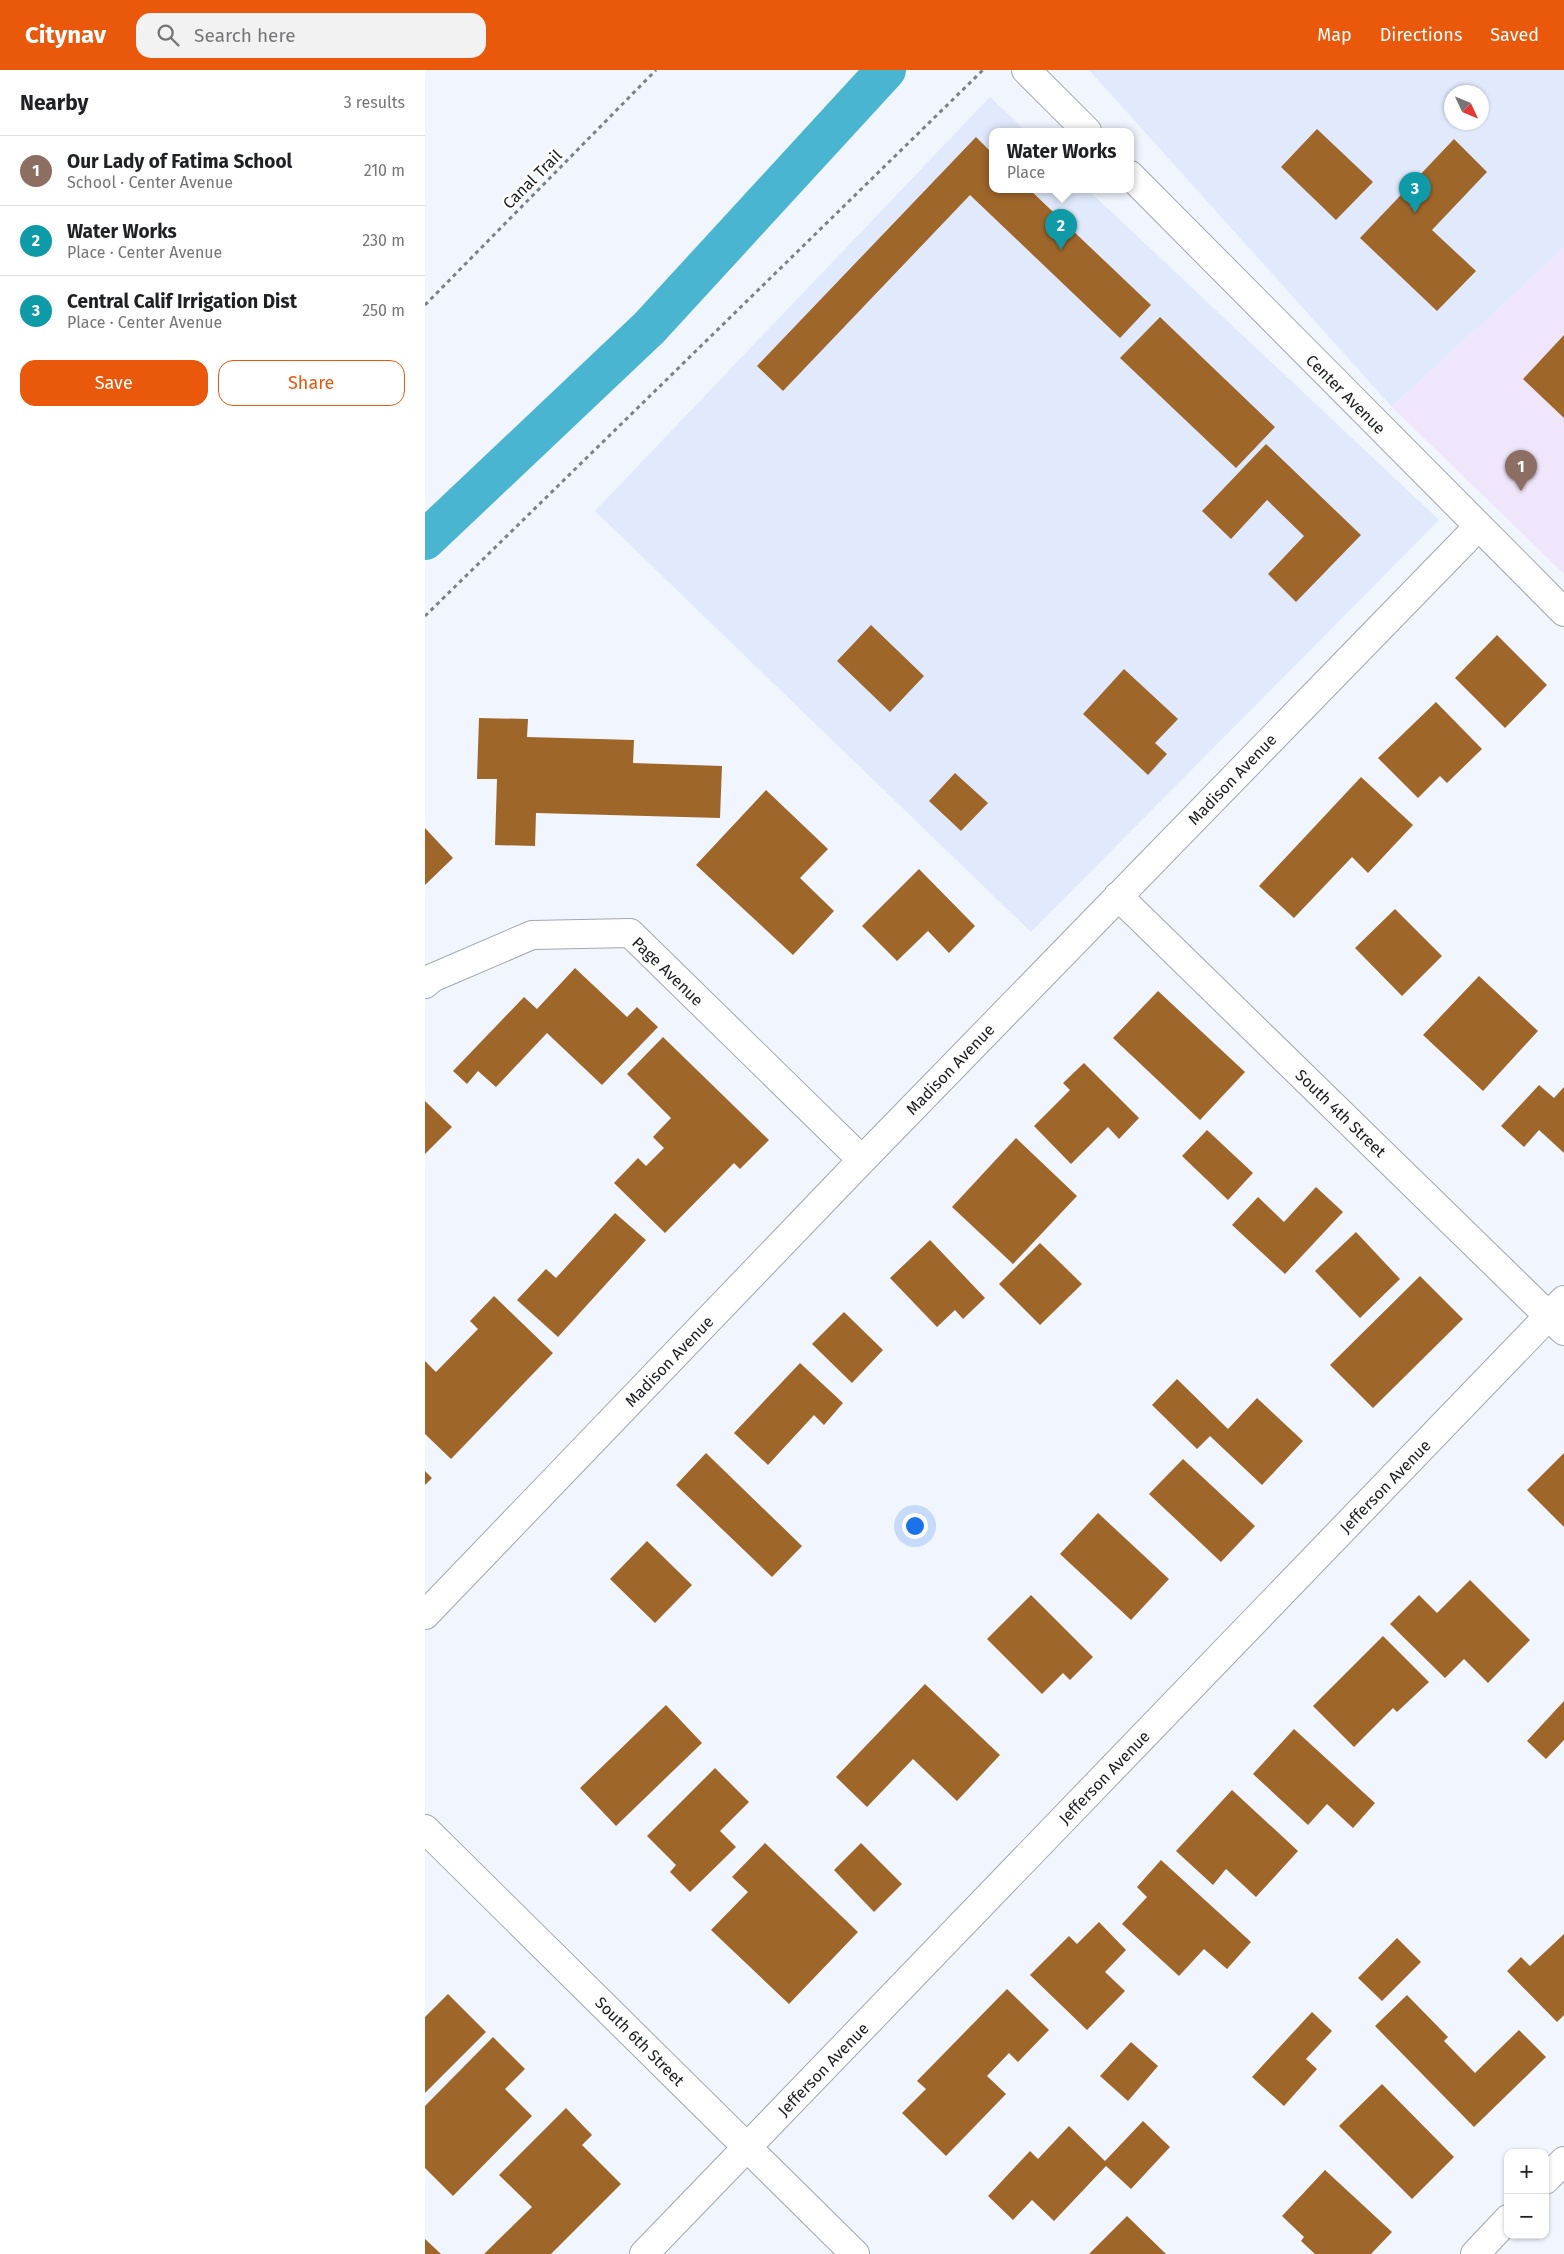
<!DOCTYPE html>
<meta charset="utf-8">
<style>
body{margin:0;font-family:"Fira Sans",sans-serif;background:#f2f2f2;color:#202124}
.controls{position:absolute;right:15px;bottom:15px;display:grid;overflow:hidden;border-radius:10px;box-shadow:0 1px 4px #0004}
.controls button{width:45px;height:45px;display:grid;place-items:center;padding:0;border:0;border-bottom:1px solid #e0e0e0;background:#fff;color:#202124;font:25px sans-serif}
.compass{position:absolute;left:1019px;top:15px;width:45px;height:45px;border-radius:50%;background:#fff;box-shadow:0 1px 4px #0004;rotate:134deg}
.you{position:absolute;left:489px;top:1455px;width:18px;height:18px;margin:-12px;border:4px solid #fff;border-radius:50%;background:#1a73e8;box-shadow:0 0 0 8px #1a73e833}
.badge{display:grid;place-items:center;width:32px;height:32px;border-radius:50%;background:#ea580c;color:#fff;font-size:16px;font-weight:700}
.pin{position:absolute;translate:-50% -41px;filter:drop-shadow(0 1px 2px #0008)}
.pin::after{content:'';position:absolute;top:26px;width:18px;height:15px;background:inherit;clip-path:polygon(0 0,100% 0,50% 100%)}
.popup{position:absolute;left:564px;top:58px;width:145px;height:65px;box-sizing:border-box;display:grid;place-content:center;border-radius:10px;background:#fff;filter:drop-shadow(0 1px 4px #0005);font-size:16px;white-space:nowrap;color:#757577}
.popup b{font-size:19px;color:#202124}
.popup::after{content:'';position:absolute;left:50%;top:100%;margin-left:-10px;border:10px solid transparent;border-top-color:#fff}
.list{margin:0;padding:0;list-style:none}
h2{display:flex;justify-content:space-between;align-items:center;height:65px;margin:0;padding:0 20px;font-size:21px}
h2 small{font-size:16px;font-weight:400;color:#757577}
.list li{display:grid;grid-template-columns:32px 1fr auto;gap:15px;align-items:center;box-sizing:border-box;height:70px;padding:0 20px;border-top:1px solid #e0e0e0}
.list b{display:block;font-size:19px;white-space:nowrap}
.list p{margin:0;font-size:16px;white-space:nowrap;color:#757577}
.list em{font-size:16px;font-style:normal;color:#757577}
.actions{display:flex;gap:10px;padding:15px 20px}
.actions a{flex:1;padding:11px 0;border:1px solid #ea580c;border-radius:15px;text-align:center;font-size:18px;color:#ea580c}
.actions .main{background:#ea580c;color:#fff}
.icon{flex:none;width:28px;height:28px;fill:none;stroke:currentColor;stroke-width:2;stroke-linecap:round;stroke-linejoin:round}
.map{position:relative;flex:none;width:1139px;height:2184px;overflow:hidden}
header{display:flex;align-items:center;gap:30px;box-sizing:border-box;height:70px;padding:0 25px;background:#ea580c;color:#fff}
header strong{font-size:24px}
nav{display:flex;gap:28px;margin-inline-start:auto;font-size:18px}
.search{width:350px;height:45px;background:#f2f2f2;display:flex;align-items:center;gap:12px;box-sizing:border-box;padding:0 18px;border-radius:15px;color:#757577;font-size:19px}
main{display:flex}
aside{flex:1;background:#fff}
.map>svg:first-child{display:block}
</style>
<header>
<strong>Citynav</strong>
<div class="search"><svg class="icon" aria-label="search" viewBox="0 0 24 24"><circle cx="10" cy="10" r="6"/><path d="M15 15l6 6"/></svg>Search here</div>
<nav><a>Map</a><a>Directions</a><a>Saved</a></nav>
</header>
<main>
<aside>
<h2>Nearby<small>3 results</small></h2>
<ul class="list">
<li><span class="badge" style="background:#8d6e63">1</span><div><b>Our Lady of Fatima School</b><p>School · Center Avenue</p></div><em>210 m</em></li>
<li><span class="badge" style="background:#0f9aa8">2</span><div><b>Water Works</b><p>Place · Center Avenue</p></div><em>230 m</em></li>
<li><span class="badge" style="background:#0f9aa8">3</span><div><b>Central Calif Irrigation Dist</b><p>Place · Center Avenue</p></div><em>250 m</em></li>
</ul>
<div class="actions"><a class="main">Save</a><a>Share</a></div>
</aside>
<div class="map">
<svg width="1139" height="2184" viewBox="0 0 1139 2184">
<rect width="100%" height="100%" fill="#f0f5fe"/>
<path fill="#e0eafc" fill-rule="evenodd" d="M 664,0 L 1139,0 L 1139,178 L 967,337 ZM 1026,22 L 1056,22 L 1056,52 L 1026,52 Z
M 565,27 L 601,61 L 567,61 L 567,119 L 662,119 L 1014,450 L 606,862 L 170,441 Z"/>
<path fill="#f0e6fb" d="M 1139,178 L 1139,504 L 967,337 Z"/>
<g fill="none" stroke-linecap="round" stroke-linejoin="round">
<path stroke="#4ab5d1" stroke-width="40" d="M 0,470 L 224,258 L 461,0"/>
</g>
<path fill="#9f662a" d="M 892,59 L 948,112 L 911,150 L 856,97 Z
M 551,67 L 567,83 L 567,119 L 604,119 L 726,235 L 695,268 L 545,125 L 358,321 L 332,296 Z
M 1029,69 L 1062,102 L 1007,160 L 1051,201 L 1012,241 L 935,168 Z
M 735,247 L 850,357 L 811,398 L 695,288 Z
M 1139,265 L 1139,348 L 1098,309 Z
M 841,374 L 936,465 L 871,532 L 843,504 L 879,466 L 842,430 L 806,469 L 777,441 Z
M 446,555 L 499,606 L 465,642 L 412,591 Z
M 1072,565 L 1122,615 L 1080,658 L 1030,608 Z
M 699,599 L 753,649 L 730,673 L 742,684 L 723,705 L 658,644 Z
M 1011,632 L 1057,679 L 1022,713 L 1015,706 L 993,728 L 953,688 Z
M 54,648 L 103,649 L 102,667 L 209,670 L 208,693 L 297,696 L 295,748 L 111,743 L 110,776 L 70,775 L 72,709 L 52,709 Z
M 530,703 L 563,733 L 536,761 L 504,731 Z
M 936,707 L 988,755 L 943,803 L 927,787 L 869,848 L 834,816 Z
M 341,720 L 403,779 L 375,808 L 409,841 L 368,885 L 271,795 Z
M 0,758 L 28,788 L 0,815 Z
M 494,799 L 550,856 L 524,883 L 503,861 L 472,891 L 437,856 Z
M 970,839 L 1017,886 L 977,926 L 930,878 Z
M 150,898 L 202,947 L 212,937 L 233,957 L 177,1015 L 122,963 L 71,1017 L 53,1001 L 42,1014 L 28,1001 L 99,927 L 112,939 Z
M 1054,906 L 1113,961 L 1058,1021 L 998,965 Z
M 733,921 L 820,1002 L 775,1050 L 688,968 Z
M 238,967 L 344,1070 L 315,1099 L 309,1093 L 240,1163 L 189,1113 L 213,1088 L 221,1096 L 239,1078 L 228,1067 L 246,1048 L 202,1004 Z
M 659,993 L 714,1048 L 694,1069 L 683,1057 L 646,1094 L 609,1056 L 645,1020 L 638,1013 Z
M 1114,1015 L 1129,1028 L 1139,1017 L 1139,1083 L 1114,1060 L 1099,1077 L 1076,1056 Z
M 0,1031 L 27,1057 L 0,1084 Z
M 782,1060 L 828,1103 L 803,1130 L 757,1086 Z
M 591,1068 L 652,1126 L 588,1194 L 527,1137 Z
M 891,1117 L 918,1142 L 860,1204 L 807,1155 L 833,1127 L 859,1152 Z
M 190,1143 L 221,1170 L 133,1267 L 92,1230 L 121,1199 L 131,1208 Z
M 931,1162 L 975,1209 L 935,1248 L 890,1201 Z
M 505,1170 L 560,1228 L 538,1249 L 530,1240 L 512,1257 L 465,1208 Z
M 615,1173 L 657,1214 L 615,1255 L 574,1214 Z
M 995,1206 L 1038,1249 L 948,1338 L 905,1295 Z
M 69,1226 L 128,1283 L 26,1389 L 0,1364 L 0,1291 L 11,1302 L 53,1259 L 45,1251 Z
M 419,1242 L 458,1280 L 427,1313 L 387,1274 Z
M 375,1293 L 418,1333 L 399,1355 L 389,1345 L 343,1395 L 309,1363 Z
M 752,1309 L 803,1359 L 832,1328 L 878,1371 L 837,1415 L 785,1366 L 772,1379 L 727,1335 Z
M 281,1383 L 377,1476 L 347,1507 L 251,1415 Z
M 1139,1383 L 1139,1457 L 1102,1420 Z
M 758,1389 L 830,1456 L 796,1492 L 724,1424 Z
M 0,1401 L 7,1408 L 0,1415 Z
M 673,1443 L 744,1509 L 706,1550 L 635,1484 Z
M 222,1471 L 267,1515 L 230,1553 L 185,1509 Z
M 1045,1510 L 1105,1570 L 1063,1613 L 1039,1589 L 1020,1608 L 965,1554 L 994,1525 L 1012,1543 Z
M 606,1525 L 668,1587 L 645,1610 L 638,1603 L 617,1624 L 562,1569 Z
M 958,1566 L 1004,1612 L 972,1642 L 968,1638 L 929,1677 L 888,1636 Z
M 500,1614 L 575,1685 L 532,1731 L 488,1689 L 442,1737 L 411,1707 Z
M 1139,1631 L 1139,1670 L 1121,1689 L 1102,1671 Z
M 241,1635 L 277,1673 L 191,1756 L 155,1718 Z
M 869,1659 L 950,1733 L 928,1758 L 902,1734 L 883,1755 L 828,1704 Z
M 290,1698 L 324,1732 L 295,1761 L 311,1777 L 265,1822 L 245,1802 L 251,1795 L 222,1766 Z
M 807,1720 L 873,1781 L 831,1827 L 801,1799 L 788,1815 L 751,1781 Z
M 340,1773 L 433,1862 L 364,1934 L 286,1860 L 323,1822 L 307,1807 Z
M 436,1773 L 477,1814 L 449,1842 L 409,1800 Z
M 736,1790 L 826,1872 L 802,1899 L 779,1879 L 754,1906 L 697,1854 L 722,1827 L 712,1817 Z
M 674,1852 L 701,1880 L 680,1902 L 700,1921 L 662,1960 L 605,1905 L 644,1866 L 652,1874 Z
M 1139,1864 L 1139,1945 L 1132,1952 L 1082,1901 L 1096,1887 L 1105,1896 Z
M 972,1868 L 996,1892 L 957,1931 L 933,1908 Z
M 582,1919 L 624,1960 L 593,1992 L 584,1983 L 562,2006 L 581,2024 L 521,2086 L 477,2043 L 501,2019 L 492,2011 Z
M 23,1924 L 61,1962 L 0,2023 L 0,1947 Z
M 982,1925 L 1023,1967 L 1019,1971 L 1050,2003 L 1094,1960 L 1121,1987 L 1049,2057 L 950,1956 Z
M 887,1942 L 907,1961 L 881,1989 L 892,1999 L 859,2036 L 827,2007 Z
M 68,1967 L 100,1999 L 80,2019 L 107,2046 L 28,2126 L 0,2098 L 0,2036 Z
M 706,1972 L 733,1996 L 703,2031 L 675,2006 Z
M 957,2014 L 1029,2087 L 987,2129 L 914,2056 Z
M 141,2038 L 167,2065 L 157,2075 L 196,2114 L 126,2184 L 59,2184 L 107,2137 L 74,2105 Z
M 718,2051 L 745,2077 L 706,2119 L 681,2096 L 629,2151 L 607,2130 L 588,2150 L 563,2126 L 605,2081 L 613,2089 L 644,2056 L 680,2091 Z
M 900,2100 L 967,2162 L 946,2184 L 890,2184 L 876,2171 L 879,2167 L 857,2146 Z
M 702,2146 L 741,2184 L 664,2184 Z
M 0,2169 L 16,2184 L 0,2184 Z"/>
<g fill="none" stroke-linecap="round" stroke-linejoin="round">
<g stroke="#a1a7b2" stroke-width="30">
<path id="minor" d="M 601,0 L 662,61
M 705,105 L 1139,542
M 693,826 L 1139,1261
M 0,914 L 7,908 L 107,865 L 205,863 L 437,1090
M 0,1545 L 437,1090 L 1053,457
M 0,1759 L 430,2184
M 1120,2110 L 1139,2091
M 219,2184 L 1139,1230
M 1050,2184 L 1083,2149"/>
</g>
<path stroke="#7d8187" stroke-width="3" stroke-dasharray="4 4" stroke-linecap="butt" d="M 0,235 L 231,0
M 0,546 L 558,0"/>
<use href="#minor" stroke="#fff" stroke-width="28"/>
</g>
<g text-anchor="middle" stroke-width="5" stroke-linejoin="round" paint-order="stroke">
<g font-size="16" fill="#181a1e" stroke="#fff">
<text transform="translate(107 109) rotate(-45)" y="6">Canal Trail</text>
<text transform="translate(921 324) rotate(45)" y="6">Center Avenue</text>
<text transform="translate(807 709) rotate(-46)" y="6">Madison Avenue</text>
<text transform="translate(243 901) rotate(44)" y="6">Page Avenue</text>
<text transform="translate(525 999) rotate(-46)" y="6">Madison Avenue</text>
<text transform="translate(916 1043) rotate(44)" y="6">South 4th Street</text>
<text transform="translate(244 1291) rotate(-46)" y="6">Madison Avenue</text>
<text transform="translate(960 1416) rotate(-46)" y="6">Jefferson Avenue</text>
<text transform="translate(679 1707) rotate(-46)" y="6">Jefferson Avenue</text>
<text transform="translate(215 1971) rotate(45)" y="6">South 6th Street</text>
<text transform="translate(398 1999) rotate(-46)" y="6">Jefferson Avenue</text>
</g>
</g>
</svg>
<div class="controls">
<button>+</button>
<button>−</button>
</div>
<svg class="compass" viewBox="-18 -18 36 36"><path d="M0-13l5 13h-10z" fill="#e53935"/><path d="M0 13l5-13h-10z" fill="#757577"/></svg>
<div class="you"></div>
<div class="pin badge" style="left:1096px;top:421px;background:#8d6e63">1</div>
<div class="pin badge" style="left:636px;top:180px;background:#0f9aa8">2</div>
<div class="popup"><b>Water Works</b>Place</div>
<div class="pin badge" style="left:990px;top:143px;background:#0f9aa8">3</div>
</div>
</main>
